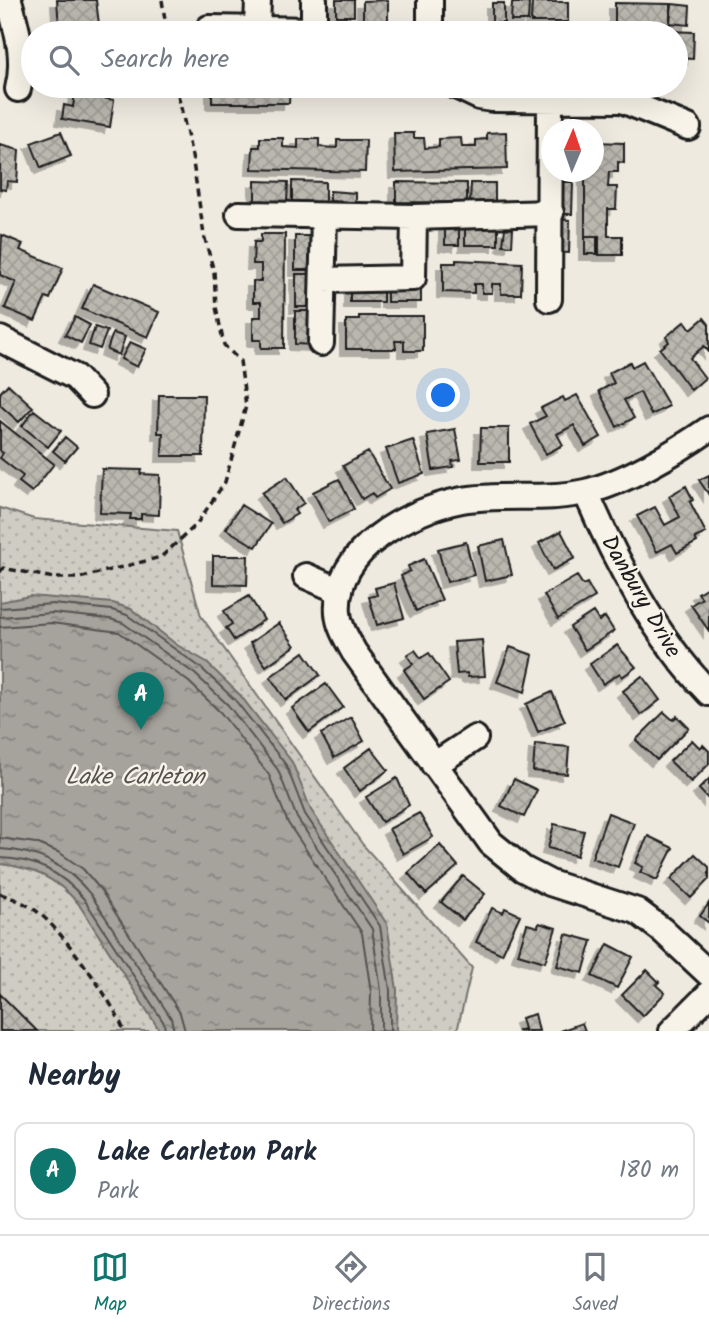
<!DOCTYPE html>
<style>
body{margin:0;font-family:Kalam,sans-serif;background:#f2f2f3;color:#1f2937}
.compass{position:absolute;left:541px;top:119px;width:63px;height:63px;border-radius:50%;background:#fff;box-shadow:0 7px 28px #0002;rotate:2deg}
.you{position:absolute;left:444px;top:396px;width:24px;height:24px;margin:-18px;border:5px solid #fff;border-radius:50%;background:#1a73e8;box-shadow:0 0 0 10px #1a73e833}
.badge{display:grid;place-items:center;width:46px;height:46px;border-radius:50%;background:#0f766e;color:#fff;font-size:23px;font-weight:700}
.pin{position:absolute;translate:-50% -58px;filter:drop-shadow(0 2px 4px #0008)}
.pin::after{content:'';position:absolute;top:37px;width:24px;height:21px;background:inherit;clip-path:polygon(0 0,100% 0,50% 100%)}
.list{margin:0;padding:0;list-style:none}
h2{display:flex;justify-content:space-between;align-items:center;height:91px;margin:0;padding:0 28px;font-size:30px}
h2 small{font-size:23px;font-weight:400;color:#747a83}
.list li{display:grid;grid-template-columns:46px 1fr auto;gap:21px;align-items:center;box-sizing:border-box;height:98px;margin:0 14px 14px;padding:0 14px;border:2px solid #e0e1e3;border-radius:14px}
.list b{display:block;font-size:26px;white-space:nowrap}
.list p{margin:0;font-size:23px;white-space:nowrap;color:#747a83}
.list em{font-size:23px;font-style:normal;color:#747a83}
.icon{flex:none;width:38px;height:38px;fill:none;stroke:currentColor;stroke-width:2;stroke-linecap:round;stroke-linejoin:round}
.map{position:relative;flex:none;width:709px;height:1031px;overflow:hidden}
.search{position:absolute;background:#fff;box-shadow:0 7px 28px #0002;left:21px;right:21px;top:21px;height:77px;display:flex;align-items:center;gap:18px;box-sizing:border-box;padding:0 24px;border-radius:38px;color:#747a83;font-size:26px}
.sheet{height:203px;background:#fff}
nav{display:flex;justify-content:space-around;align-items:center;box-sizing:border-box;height:98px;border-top:2px solid #e0e1e3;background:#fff;font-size:19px;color:#747a83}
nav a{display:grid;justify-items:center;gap:4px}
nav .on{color:#0f766e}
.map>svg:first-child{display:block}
</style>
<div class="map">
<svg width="709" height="1031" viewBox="0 0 709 1031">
<defs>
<pattern id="park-dots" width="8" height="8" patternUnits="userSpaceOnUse" patternTransform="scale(1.75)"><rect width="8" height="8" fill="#cfccc3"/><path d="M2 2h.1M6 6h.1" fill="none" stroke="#b1afa7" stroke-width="1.8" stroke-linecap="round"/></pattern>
<pattern id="water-ripples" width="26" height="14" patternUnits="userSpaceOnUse" patternTransform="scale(1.75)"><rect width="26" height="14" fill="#a6a39d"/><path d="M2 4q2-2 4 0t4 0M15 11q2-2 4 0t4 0" fill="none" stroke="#86847f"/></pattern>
<pattern id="building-cross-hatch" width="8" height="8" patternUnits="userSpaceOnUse" patternTransform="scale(1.75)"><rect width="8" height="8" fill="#bab7af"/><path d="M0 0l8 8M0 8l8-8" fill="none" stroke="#9f9d96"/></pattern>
<filter id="shadow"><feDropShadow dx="-6" dy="6" stdDeviation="0" flood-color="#0004"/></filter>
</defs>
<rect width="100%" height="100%" fill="#eeeae0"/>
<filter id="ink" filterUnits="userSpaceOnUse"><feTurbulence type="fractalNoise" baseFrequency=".0143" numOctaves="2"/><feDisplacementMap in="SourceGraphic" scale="14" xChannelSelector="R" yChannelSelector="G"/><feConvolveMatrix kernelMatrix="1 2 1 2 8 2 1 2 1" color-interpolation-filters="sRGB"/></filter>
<g filter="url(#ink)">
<path fill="url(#park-dots)" stroke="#767470" stroke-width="2" d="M 0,508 L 34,519 L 177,531 L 201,616 L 363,845 L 472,968 L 457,1031 L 0,1031 Z"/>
<path fill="url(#water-ripples)" stroke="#6f6d69" stroke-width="2" d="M 30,596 L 113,603 L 131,609 L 177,645 L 205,661 L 240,695 L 292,762 L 311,810 L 387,924 L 397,990 L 396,1031 L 160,1031 L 78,903 C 55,877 33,868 0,864 L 0,602 Z"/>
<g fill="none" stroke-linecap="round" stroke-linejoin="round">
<path stroke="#535250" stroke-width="2" d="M 0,608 L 53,604 L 112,610 L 127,615 L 200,667 L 235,700 L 286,765 L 305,814 L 380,926 L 390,990 L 390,1031
M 0,617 L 52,613 L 110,619 L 123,623 L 195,674 L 228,705 L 278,770 L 297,818 L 372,929 L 381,991 L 381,1031
M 0,627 L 51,623 L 119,632 L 189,682 L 221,713 L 269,775 L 288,823 L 362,933 L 371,992 L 370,1031
M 0,838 L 36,843 L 60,853 L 83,869 L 100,889 L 180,1013 L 185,1031
M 0,849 C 38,851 67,865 91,895 L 171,1018 L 174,1031
M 0,858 C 35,859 61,872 84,899 L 164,1023 L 165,1031"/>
</g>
<path fill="url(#building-cross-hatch)" stroke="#1c1c1c" stroke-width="2" filter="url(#shadow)" d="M 57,0 L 96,0 L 99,24 L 59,27 Z
M 336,0 L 354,0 L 354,16 L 336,16 Z
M 388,0 L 388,33 L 363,33 L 363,1 Z
M 532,2 L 568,2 L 568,22 L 531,22 Z
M 492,3 L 504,3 L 504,23 L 492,23 Z
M 512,3 L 529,3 L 528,21 L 511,21 Z
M 615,3 L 670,4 L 670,24 L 615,23 Z
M 672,4 L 690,6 L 689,25 L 670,23 Z
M 335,23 L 353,24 L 352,33 L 334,33 Z
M 474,28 L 588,31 L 588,33 L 474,33 Z
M 616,29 L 694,32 L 693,59 L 676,58 L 676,33 L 616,33 Z
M 212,86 L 290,86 L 289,103 L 212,103 Z
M 75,93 L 114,100 L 110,127 L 62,119 L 64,105 L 73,107 Z
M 61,132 L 71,156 L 41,168 L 31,143 Z
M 506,132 L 507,169 L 395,172 L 394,133 L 414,133 L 414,138 L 424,138 L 425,148 L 439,147 L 439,139 L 461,138 L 462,147 L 476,147 L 476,140 L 487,139 L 487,133 Z
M 260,138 L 283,138 L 283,147 L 298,148 L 298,139 L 319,139 L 319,147 L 337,148 L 337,140 L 366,140 L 365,172 L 252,169 L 253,147 L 260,147 Z
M 594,142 L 624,143 L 624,163 L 618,162 L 618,172 L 609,172 L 608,187 L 617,187 L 616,209 L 608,209 L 608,236 L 622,236 L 622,255 L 599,255 L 599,236 L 585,236 L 585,172 L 594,172 Z
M 0,145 L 19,150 L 17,182 L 7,181 L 6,190 L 0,189 Z
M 255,181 L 288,182 L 287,202 L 255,201 Z
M 292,181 L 325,182 L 325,203 L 292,202 Z
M 396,182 L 467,183 L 467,203 L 396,202 Z
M 553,182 L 573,182 L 572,214 L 552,214 Z
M 471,183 L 495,183 L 495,203 L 470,203 Z
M 330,191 L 356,193 L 356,203 L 330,201 Z
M 553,219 L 570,220 L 569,253 L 551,252 Z
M 445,225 L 459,225 L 459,245 L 445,245 Z
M 465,225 L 498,225 L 498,245 L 465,245 Z
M 505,228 L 513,229 L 512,246 L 503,245 Z
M 261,234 L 285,234 L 284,348 L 261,348 L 261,340 L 253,340 L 253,317 L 261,317 L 261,302 L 253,302 L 253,281 L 261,281 L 261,264 L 253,264 L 254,242 L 261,242 Z
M 2,235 L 23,244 L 20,250 L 63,268 L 50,299 L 46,297 L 35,321 L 5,308 L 16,282 L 0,275 Z
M 295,236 L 316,236 L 316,270 L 295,270 Z
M 585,237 L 597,237 L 597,254 L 585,254 Z
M 456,260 L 522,263 L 521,294 L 501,294 L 501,284 L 492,284 L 492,293 L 482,293 L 482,284 L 474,284 L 474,293 L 443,292 L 443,263 L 456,263 Z
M 296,274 L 316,274 L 316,307 L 296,307 Z
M 387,281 L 421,281 L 421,302 L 387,302 Z
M 350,282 L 383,282 L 383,302 L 350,302 Z
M 93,284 L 159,312 L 148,337 L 82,309 Z
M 295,311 L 316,311 L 315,345 L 295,344 Z
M 359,316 L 423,316 L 423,351 L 404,351 L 404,341 L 395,341 L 396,349 L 346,349 L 346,320 L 359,320 Z
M 75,317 L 90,325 L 81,343 L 65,335 Z
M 704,318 L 709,324 L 709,352 L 704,346 L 690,358 L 705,378 L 691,390 L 660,349 L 669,342 L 666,337 L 685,321 L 691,329 Z
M 95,327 L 107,331 L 100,349 L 89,345 Z
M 113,333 L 125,337 L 119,355 L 107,350 Z
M 130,342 L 146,349 L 137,367 L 121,359 Z
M 643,361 L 669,406 L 651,415 L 640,392 L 624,400 L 634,418 L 617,427 L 599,391 L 614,383 L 609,373 L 630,362 L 632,367 Z
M 8,384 L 33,407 L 19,422 L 0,405 L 0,393 Z
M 159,395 L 204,395 L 203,456 L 162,456 L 163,433 L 158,433 Z
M 577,395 L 601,437 L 585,446 L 574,425 L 557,434 L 563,445 L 546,454 L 530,424 L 546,416 L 541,408 L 563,397 L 565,401 Z
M 34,410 L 61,431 L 48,447 L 22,426 Z
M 0,421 L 54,464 L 32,492 L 19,482 L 23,476 L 0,458 L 3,453 L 0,451 Z
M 481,428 L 509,428 L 509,462 L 480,462 Z
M 455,429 L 461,460 L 452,461 L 453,467 L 433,470 L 427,434 Z
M 65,437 L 77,447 L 65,461 L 53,451 Z
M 413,440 L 424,474 L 398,483 L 386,449 Z
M 368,452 L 390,489 L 375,498 L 372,493 L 362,499 L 343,466 Z
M 102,469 L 142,470 L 141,474 L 160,475 L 159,515 L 141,514 L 141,519 L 130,519 L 131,514 L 100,513 Z
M 709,475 L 709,495 L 699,480 Z
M 287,477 L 304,503 L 294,510 L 297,514 L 282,523 L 262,493 Z
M 339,479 L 354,509 L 329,522 L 313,492 Z
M 686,486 L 693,500 L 690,502 L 706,533 L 695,538 L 697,542 L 677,553 L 672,544 L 657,552 L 637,516 L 655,507 L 665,525 L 680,517 L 669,496 Z
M 241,505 L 271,524 L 256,547 L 226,529 Z
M 561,531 L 575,558 L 553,570 L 539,543 Z
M 504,540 L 512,575 L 485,581 L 478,546 Z
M 466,542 L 474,575 L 447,582 L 438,549 Z
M 213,556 L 248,556 L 247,585 L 213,584 Z
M 424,559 L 442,600 L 416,611 L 401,576 L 410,571 L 408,566 Z
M 577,576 L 583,585 L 587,583 L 595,597 L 558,619 L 544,595 Z
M 394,583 L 404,618 L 377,625 L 369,597 L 377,595 L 375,588 Z
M 709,586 L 709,631 L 691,605 L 702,598 L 698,593 Z
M 249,596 L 264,620 L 234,640 L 226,628 L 232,624 L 224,611 Z
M 593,612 L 599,621 L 605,617 L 614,631 L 585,650 L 570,627 Z
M 279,623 L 295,646 L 266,666 L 250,643 Z
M 482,640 L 485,676 L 468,677 L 467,673 L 457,674 L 454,642 Z
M 617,645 L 636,667 L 622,677 L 620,673 L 603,684 L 590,664 Z
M 510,647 L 533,655 L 525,692 L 497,682 Z
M 415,650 L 421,658 L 429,653 L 449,682 L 424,699 L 404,670 L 413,664 L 407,655 Z
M 304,652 L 320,675 L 286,700 L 270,677 Z
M 642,676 L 660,700 L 641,715 L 623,691 Z
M 326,684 L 343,707 L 309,732 L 292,708 Z
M 552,692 L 565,721 L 538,732 L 526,704 Z
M 664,712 L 673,720 L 677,716 L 689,728 L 657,760 L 636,740 Z
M 351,717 L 364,741 L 334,758 L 321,734 Z
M 692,740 L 700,748 L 703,745 L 709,751 L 709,764 L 691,782 L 670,761 Z
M 535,744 L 569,747 L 567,774 L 533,771 Z
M 371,748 L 388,770 L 360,791 L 344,768 Z
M 397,778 L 409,805 L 382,822 L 366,797 Z
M 514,779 L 537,790 L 524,817 L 501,806 Z
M 709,779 L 709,800 L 699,789 Z
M 419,813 L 433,837 L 403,854 L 389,829 Z
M 608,813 L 634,823 L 618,867 L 592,858 Z
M 554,824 L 584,831 L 577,856 L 548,848 Z
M 648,836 L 673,848 L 657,880 L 640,872 L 643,867 L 635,863 Z
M 440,845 L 458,866 L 426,894 L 408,873 Z
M 695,854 L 709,867 L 709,879 L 691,898 L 671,879 Z
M 463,876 L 485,894 L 463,920 L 441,902 Z
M 709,903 L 709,923 L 700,916 Z
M 492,908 L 503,913 L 505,908 L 520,915 L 502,954 L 476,942 Z
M 539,923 L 556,928 L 545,962 L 518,954 L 527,924 L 538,927 Z
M 566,934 L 592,941 L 583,973 L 557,966 Z
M 608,944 L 633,957 L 617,988 L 592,976 Z
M 647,970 L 659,982 L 656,985 L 665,993 L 643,1016 L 622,995 Z
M 0,994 L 37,1031 L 0,1031 Z
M 535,1014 L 539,1031 L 517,1031 L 524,1029 L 521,1018 Z
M 582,1023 L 585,1031 L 560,1031 Z"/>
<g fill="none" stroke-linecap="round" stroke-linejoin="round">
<g stroke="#1c1c1c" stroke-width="30">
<path id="minor" d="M 9,0 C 17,31 26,58 18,89
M 430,0 L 430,33
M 209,28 L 314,30
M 257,28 L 258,0
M 314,33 L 314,0
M 456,86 L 479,97 L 493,99 L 622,100 L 688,127
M 239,214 L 414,217 L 551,213
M 323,280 L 413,278 L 414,217
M 549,299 L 550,99
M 0,339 L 75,377 L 92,395
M 321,343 L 324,216
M 709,429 C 676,452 624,483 585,492 C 545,501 503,493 462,500 C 410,510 333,549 338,613 C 339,627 347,639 354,652 L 491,843 L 523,869 L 550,883 L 637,911 L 662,930 L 709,974
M 586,492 C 615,561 657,639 709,693
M 306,576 L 340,591
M 434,765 L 475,738
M 672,1031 L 709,994"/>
</g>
<path stroke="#1c1c1c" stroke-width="3.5" stroke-dasharray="7 5" stroke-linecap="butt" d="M 162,0 L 167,33
M 0,572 L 3,568 L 54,578 L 79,578 L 161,557 L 196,525 L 225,482 L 246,406 L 240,361 L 224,345 L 216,307 L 214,272 L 204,235 L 192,156 L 176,86
M 0,894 C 13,898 28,904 39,913 C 63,932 114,1002 124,1031"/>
<use href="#minor" stroke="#f7f3e8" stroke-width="24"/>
</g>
</g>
<g text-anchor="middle" stroke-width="5" stroke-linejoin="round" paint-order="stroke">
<g font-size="23" fill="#1c1c1c" stroke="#f7f3e8">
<text transform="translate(642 596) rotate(60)" y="8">Danbury Drive</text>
</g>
<g font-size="24" font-style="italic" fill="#535250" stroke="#f7f3e8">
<text x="135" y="784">Lake Carleton</text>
</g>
</g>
</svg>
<svg class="compass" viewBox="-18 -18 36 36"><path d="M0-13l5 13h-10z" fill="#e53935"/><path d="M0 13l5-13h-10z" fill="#747a83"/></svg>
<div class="you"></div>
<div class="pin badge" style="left:141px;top:730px">A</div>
<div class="search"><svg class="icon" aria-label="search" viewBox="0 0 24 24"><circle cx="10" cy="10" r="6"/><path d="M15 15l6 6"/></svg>Search here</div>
</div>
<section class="sheet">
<h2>Nearby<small></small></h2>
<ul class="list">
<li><span class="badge">A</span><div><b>Lake Carleton Park</b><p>Park</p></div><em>180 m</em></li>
</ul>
</section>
<nav>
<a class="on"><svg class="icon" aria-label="map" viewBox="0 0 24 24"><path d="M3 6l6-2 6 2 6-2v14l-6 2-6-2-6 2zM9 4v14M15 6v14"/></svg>Map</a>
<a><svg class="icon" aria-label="directions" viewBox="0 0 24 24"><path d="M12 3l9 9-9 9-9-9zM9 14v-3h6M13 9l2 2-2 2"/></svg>Directions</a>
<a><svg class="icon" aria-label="saved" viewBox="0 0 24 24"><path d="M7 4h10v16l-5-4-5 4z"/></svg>Saved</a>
</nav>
